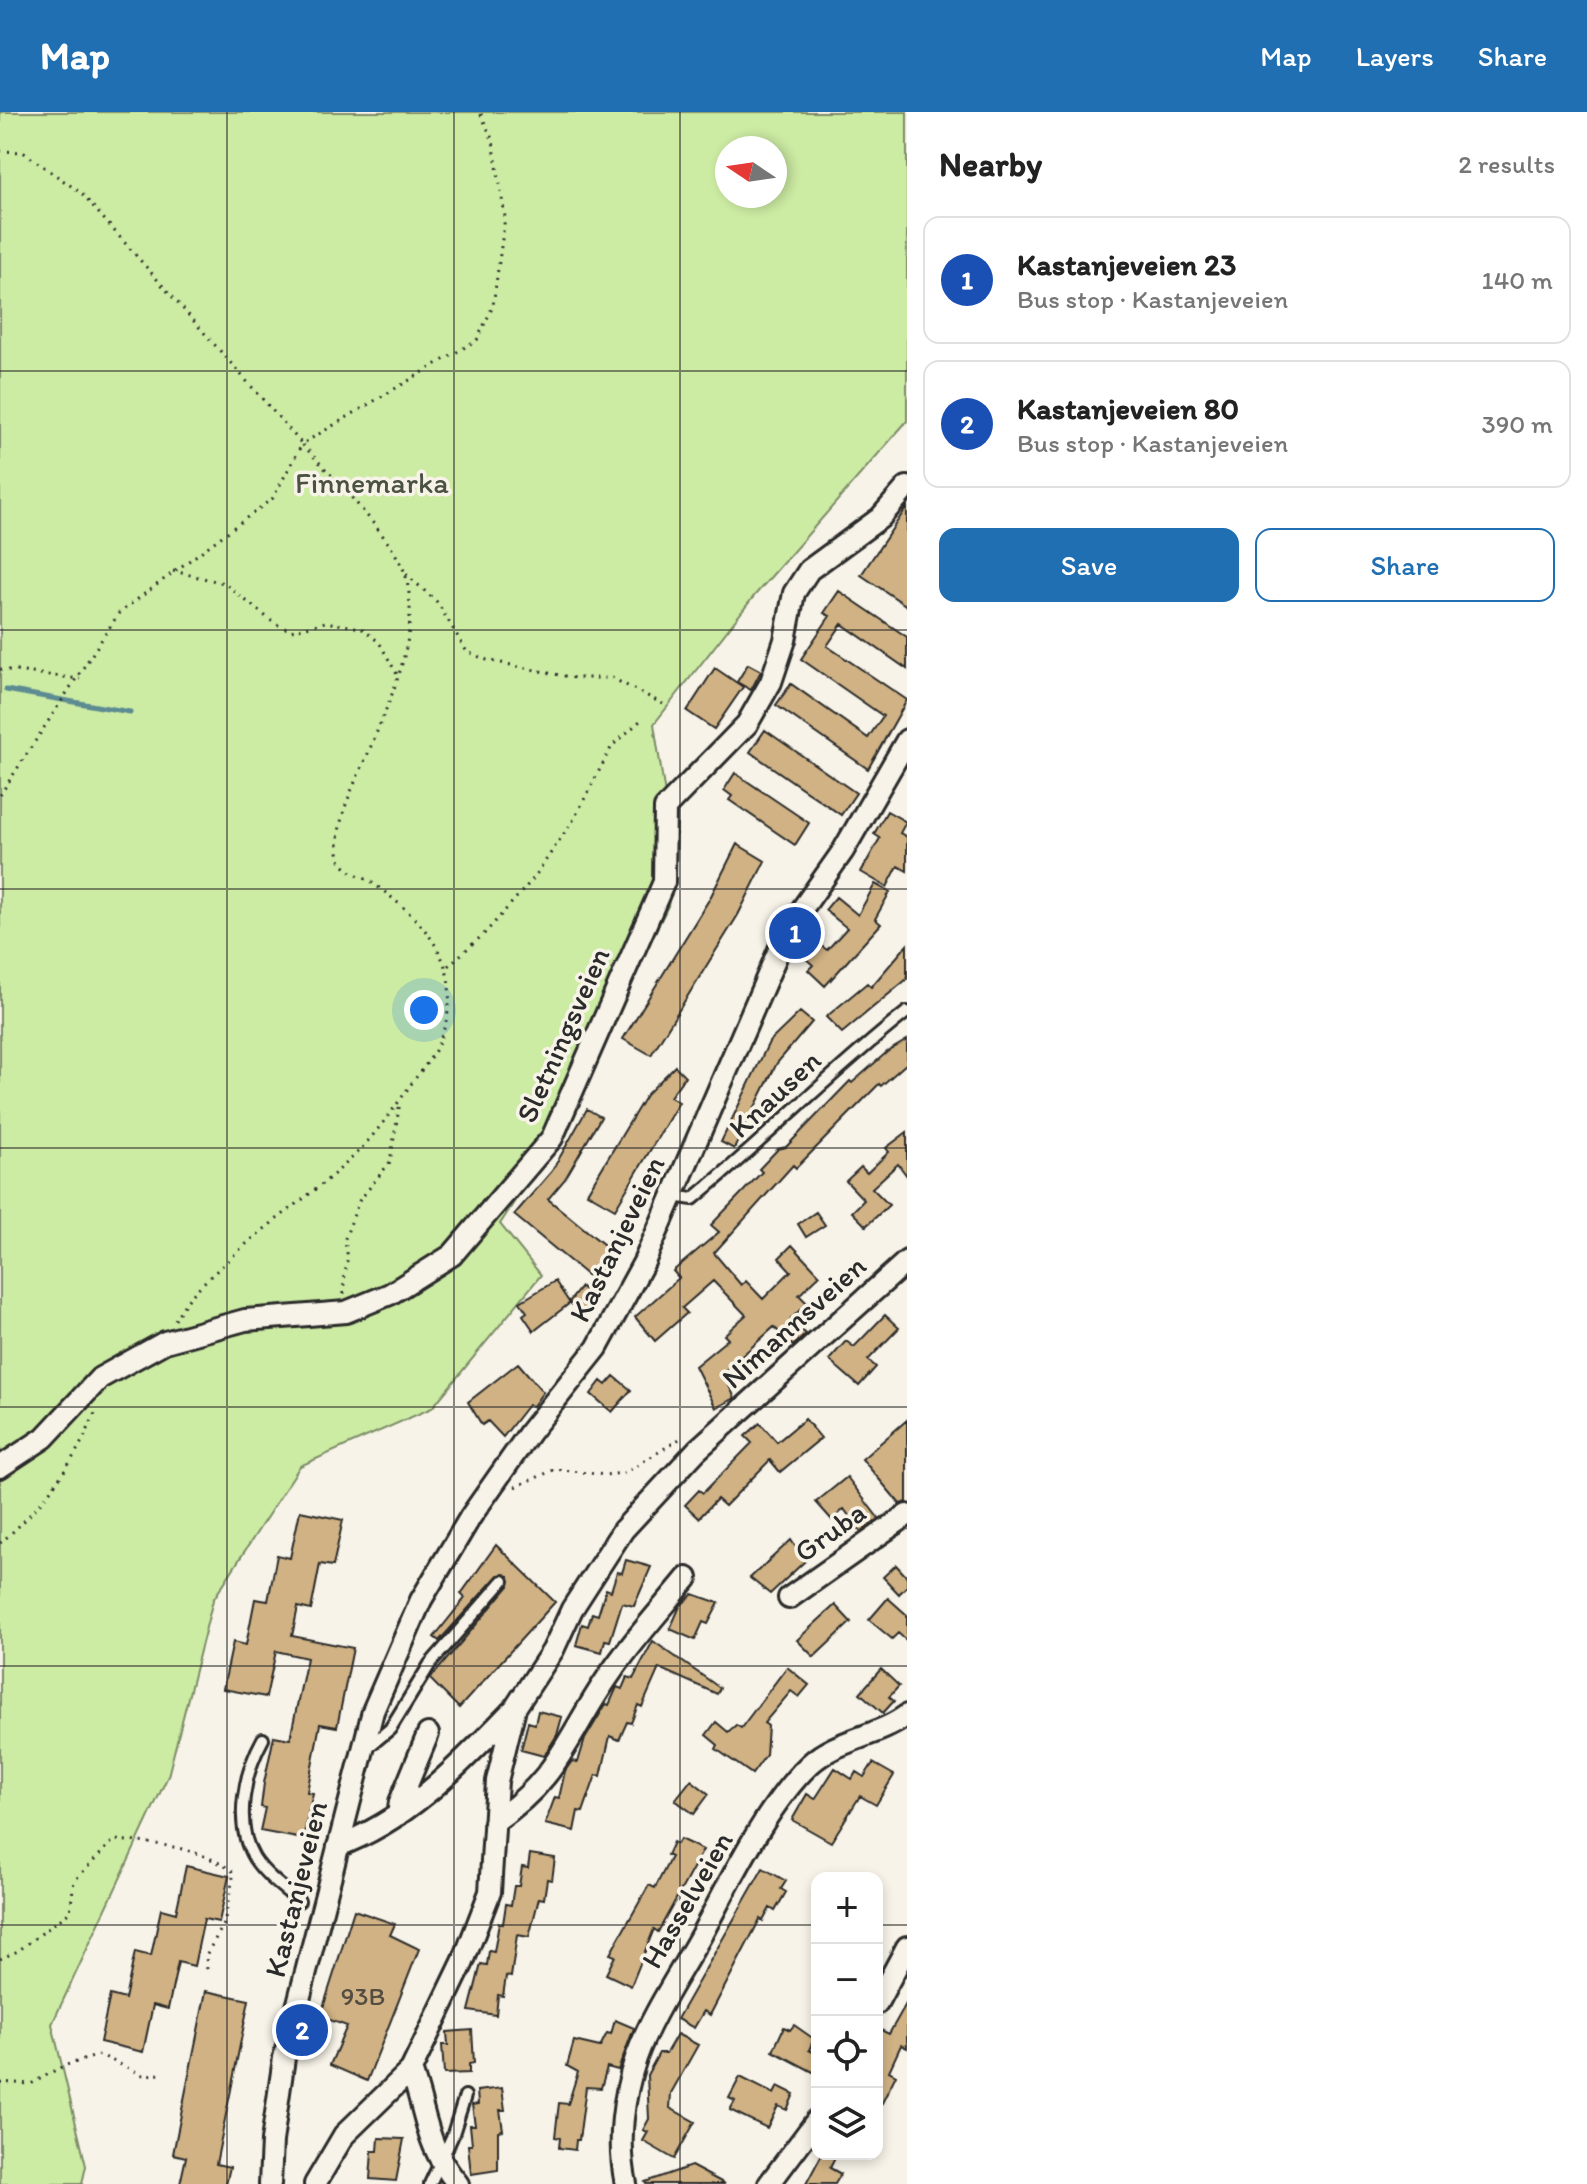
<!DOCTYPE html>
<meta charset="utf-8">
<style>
body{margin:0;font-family:Itim,sans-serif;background:#f2f2f2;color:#222}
.controls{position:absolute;right:24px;bottom:24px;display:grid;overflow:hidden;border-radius:16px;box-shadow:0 4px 12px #0003}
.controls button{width:72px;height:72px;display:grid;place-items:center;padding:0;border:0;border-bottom:2px solid #e0e0e0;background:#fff;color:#222;font:40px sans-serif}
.compass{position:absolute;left:715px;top:24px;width:72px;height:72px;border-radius:50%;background:#fff;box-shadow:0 4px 12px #0003;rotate:283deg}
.you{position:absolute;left:424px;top:898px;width:28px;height:28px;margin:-20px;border:6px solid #fff;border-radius:50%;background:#1a73e8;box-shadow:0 0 0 12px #1a73e833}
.badge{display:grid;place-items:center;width:52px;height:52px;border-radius:50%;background:#1f6fb2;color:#fff;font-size:26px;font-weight:700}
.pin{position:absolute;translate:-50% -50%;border:4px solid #fff;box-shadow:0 2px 8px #0006}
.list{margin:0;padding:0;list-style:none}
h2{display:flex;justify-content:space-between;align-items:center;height:104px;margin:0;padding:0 32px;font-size:34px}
h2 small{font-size:26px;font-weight:400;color:#767676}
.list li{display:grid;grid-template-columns:52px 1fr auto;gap:24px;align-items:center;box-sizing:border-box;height:128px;margin:0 16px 16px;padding:0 16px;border:2px solid #e0e0e0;border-radius:16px}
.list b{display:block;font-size:30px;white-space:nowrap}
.list p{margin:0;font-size:26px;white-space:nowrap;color:#767676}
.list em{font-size:26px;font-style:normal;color:#767676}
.actions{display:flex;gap:16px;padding:24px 32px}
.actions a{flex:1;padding:18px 0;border:2px solid #1f6fb2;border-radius:16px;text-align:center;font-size:28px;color:#1f6fb2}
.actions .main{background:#1f6fb2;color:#fff}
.icon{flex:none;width:44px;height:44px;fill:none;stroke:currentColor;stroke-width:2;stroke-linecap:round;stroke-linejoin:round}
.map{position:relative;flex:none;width:907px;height:2072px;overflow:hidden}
header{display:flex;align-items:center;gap:48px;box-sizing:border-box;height:112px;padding:0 40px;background:#1f6fb2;color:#fff}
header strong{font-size:38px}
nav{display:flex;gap:44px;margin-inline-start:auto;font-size:28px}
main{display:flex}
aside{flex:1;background:#fff}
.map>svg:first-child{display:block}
</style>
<header>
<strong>Map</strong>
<nav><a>Map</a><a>Layers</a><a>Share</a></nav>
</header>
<main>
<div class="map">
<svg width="907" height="2072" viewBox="0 0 907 2072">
<rect width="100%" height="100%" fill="#f7f3e8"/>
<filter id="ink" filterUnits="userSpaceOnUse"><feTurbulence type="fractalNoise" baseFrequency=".0125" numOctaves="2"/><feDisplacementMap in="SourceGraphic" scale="16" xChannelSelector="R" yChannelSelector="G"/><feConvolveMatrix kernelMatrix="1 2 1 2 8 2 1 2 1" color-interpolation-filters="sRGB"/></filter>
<g filter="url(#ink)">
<path fill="#cceba3" stroke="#7c8b67" stroke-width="2" fill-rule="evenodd" d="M 0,0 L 907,0 L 907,309 L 755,483 L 654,612 L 676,753 L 668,794 L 553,1030 L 500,1112 L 541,1163 L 432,1296 L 300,1354 L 213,1488 L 168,1664 L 52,1912 L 86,2054 L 82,2072 L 0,2072 ZM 727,36 L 775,36 L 775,84 L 727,84 Z"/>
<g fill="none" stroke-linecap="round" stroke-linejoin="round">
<path stroke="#5b8b92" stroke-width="5" d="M 6,578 L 130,600"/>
</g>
<path fill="#d0b284" stroke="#2b2b2b" stroke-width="2" d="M 907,395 L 907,494 L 861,463 Z
M 839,479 L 907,525 L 907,557 L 842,512 L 827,534 L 907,588 L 868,657 L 776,593 L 791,572 L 868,626 L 883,604 L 801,547 L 830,504 L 824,501 Z
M 748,552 L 761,559 L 751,578 L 737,570 Z
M 715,556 L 743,575 L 714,617 L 687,599 Z
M 765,618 L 856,681 L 841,703 L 750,640 Z
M 735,661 L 809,711 L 795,733 L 729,688 L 732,684 L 724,678 Z
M 887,699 L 906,710 L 900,721 L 907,725 L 907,759 L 898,754 L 887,775 L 861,760 L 880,726 L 874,722 Z
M 737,732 L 765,749 L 738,803 L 651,943 L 623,927 L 710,786 Z
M 875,772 L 890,780 L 875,807 L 881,812 L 825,874 L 808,858 L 813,853 L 796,838 L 808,824 L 827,838 L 847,816 L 825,798 L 836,785 L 858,803 Z
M 907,833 L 907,867 L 842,921 L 826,905 L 867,871 L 871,875 Z
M 800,900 L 812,910 L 777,951 L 734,1037 L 721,1030 L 769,930 Z
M 907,928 L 907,951 L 881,974 L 879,972 L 796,1056 L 793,1053 L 714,1141 L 741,1173 L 746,1169 L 763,1187 L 791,1159 L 779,1146 L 792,1133 L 820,1163 L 799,1183 L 807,1191 L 791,1207 L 806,1222 L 793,1234 L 774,1215 L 723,1261 L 735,1286 L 716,1296 L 695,1254 L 728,1227 L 724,1223 L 746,1203 L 713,1169 L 682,1196 L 687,1201 L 655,1229 L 635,1205 L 679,1166 L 673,1159 L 719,1120 L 711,1113 L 762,1060 L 759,1057 L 778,1037 L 786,1035 L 850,969 L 852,971 L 887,940 Z
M 675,954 L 685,964 L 670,985 L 679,990 L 615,1097 L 587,1081 L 646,983 Z
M 587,997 L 601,1005 L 565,1067 L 548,1087 L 615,1142 L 593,1168 L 514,1103 L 552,1059 Z
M 907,1020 L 907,1064 L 898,1052 L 872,1076 L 889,1093 L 866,1114 L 852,1100 L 864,1088 L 846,1069 L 861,1055 L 867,1061 L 889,1040 L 886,1036 Z
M 816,1100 L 825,1113 L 806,1125 L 798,1112 Z
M 555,1169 L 569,1190 L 581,1175 L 597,1188 L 585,1203 L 570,1191 L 534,1219 L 523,1203 L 527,1200 L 520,1190 Z
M 885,1203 L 899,1216 L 868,1248 L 876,1255 L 859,1274 L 829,1248 L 846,1229 L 854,1235 Z
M 518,1251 L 543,1280 L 533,1294 L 528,1293 L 503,1325 L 488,1309 L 482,1313 L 468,1290 Z
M 614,1264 L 631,1278 L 612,1300 L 591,1282 L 601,1269 L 606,1273 Z
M 805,1307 L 821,1326 L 780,1360 L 770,1348 L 725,1394 L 717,1387 L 699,1406 L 685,1393 L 699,1378 L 703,1381 L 752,1331 L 745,1324 L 760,1311 L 777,1330 Z
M 907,1308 L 907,1390 L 900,1392 L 862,1347 Z
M 847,1365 L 879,1407 L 861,1420 L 844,1397 L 832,1408 L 816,1390 Z
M 300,1399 L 343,1408 L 333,1454 L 320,1452 L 311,1498 L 298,1495 L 292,1524 L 353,1536 L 337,1615 L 320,1612 L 307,1680 L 313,1681 L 303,1727 L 260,1719 L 265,1696 L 261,1695 L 264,1671 L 274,1624 L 290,1627 L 307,1546 L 276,1539 L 266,1585 L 223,1577 L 233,1530 L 246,1533 L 255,1487 L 268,1489 L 277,1443 L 290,1446 Z
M 791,1428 L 805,1449 L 770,1482 L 750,1466 Z
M 496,1433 L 555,1490 L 459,1596 L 430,1567 L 509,1474 L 509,1464 L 498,1463 L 439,1529 L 434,1525 L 465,1486 L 461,1482 Z
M 626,1448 L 651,1455 L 634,1494 L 622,1491 L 610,1529 L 605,1528 L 602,1540 L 576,1533 L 582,1512 L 588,1514 L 592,1501 L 598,1503 L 606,1477 L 611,1479 L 617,1460 L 622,1461 Z
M 896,1453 L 907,1465 L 907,1474 L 899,1482 L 883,1465 Z
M 693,1482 L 719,1491 L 708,1512 L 703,1510 L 695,1528 L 670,1517 L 680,1494 Z
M 888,1486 L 907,1503 L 907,1529 L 898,1521 L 892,1527 L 869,1508 Z
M 835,1493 L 851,1510 L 814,1545 L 797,1528 Z
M 653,1529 L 720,1576 L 717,1582 L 659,1556 L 642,1595 L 638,1593 L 631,1611 L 627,1610 L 619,1628 L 610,1624 L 601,1664 L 596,1663 L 583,1700 L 578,1699 L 574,1719 L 545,1712 L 555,1685 L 559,1686 L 565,1659 L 572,1649 L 578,1650 L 585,1627 L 606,1592 L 609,1593 L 617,1575 L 622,1577 L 627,1565 L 633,1567 Z
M 787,1555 L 809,1573 L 799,1585 L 791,1579 L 764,1611 L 768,1614 L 766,1643 L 752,1662 L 716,1637 L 718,1633 L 706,1623 L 716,1610 L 728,1620 L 736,1613 L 741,1616 Z
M 881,1557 L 899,1574 L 889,1585 L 894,1589 L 883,1601 L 860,1581 Z
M 538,1599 L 562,1605 L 557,1623 L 544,1644 L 521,1638 L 528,1610 L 535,1612 Z
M 873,1651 L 894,1663 L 876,1693 L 860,1684 L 831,1730 L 792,1708 L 807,1682 L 815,1687 L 835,1656 L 852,1667 L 856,1660 L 864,1665 Z
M 691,1668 L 709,1682 L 694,1702 L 675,1688 Z
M 680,1727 L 703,1738 L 658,1820 L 654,1817 L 631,1874 L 606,1862 L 615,1844 L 610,1842 L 649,1773 L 655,1776 L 671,1745 L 667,1743 L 673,1730 L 677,1732 Z
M 530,1742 L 555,1746 L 552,1768 L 547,1767 L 544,1787 L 539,1786 L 529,1825 L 517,1823 L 511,1865 L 506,1864 L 503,1884 L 498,1883 L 496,1903 L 469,1899 L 481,1852 L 487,1853 L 489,1839 L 494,1840 L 499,1811 L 503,1812 L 506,1792 L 511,1793 L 514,1774 L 519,1774 L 522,1755 L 528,1756 Z
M 186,1754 L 229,1764 L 219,1810 L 204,1807 L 194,1854 L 178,1850 L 168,1897 L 153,1893 L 143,1940 L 100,1930 L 110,1883 L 125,1887 L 135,1840 L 151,1844 L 161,1797 L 176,1801 Z
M 763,1756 L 786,1769 L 781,1777 L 786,1780 L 775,1799 L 770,1796 L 763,1809 L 760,1807 L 710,1903 L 704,1899 L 694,1916 L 677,1907 Z
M 354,1798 L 395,1812 L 390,1823 L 419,1837 L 367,1969 L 330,1953 L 347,1914 L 327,1907 L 322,1899 Z
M 206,1879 L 249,1888 L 216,2052 L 230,2055 L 226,2072 L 180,2072 L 186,2045 L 173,2042 Z
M 907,1890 L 907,1936 L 901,1933 L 889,1959 L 896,1963 L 877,2001 L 877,1916 L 889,1922 Z
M 615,1908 L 634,1916 L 618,1958 L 607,1955 L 601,1976 L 586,1975 L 579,2028 L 576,2028 L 575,2038 L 559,2036 L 560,2026 L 555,2025 L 559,1991 L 568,1992 L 578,1960 L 567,1954 L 574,1929 L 600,1935 L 607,1921 L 611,1922 Z
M 794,1913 L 814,1927 L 809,1938 L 817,1942 L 817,1962 L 773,1939 L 784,1915 L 790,1918 Z
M 472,1918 L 474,1951 L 469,1952 L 469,1961 L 444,1962 L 442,1933 L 448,1933 L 447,1920 Z
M 677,1922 L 698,1933 L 671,1981 L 670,1996 L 695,2010 L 674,2047 L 643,2029 L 648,2020 L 643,2018 L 649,2007 L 647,1963 L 659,1941 L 666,1941 Z
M 740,1965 L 774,1982 L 778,1974 L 794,1982 L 787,1998 L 778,1994 L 767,2016 L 730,1998 L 735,1989 L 729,1986 Z
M 502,1976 L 505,1998 L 500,1998 L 503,2018 L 498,2019 L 498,2058 L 471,2062 L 468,2033 L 472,2033 L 470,2013 L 475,2013 L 472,1993 L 478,1992 L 477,1979 Z
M 379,2026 L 404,2027 L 396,2069 L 370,2067 L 372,2039 L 378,2039 Z
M 822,2042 L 837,2042 L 830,2056 L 841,2062 L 835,2072 L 806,2072 Z
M 691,2054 L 725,2072 L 646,2072 L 645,2070 Z"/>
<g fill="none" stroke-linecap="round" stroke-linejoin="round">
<g stroke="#2b2b2b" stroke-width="16">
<path id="service" d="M 673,1084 L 693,1087 C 766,1027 832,959 907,900
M 263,1627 C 245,1659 233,1711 254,1746 C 265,1763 283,1776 299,1789
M 367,1636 L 390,1617 L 430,1552 L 503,1469
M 430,2072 L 452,2025 L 465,1984"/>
</g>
<g stroke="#2b2b2b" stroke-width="26">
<path id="minor" d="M 0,1355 L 44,1326 L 100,1266 L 165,1230 L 245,1208 L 346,1200 L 390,1182 L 452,1143 L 552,1026 L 664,770 L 665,696 L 747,612 L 771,570 L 785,528 L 794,481 L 809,458 L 880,406 L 907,375
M 789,1486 L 907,1403
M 398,1703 L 400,1690 L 428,1622
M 494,1710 C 561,1665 567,1623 610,1562 C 633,1528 661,1498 687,1466
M 338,1734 C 410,1707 459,1653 512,1599
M 877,1891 L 907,1835
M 270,2072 L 272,2029 L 284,1946 L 373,1599 L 421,1488 L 471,1404 L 530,1320 L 597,1236 L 644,1150 L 788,817 L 843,739 L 907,628
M 315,2072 L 344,2023 L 411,1958
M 458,2072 C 425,2034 427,2002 411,1958 L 463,1850 L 490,1780 L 497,1669 L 515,1596 L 553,1538 L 572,1497 L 623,1418 L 697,1338 L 907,1149
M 626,2072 C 617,2031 623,1985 636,1946 C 651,1904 677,1866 699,1827 C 728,1774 766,1693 810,1652 C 837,1627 878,1625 907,1603
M 769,2072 L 817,2008"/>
</g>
<path stroke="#2b2b2b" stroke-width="3" stroke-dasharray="2 6" stroke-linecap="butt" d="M 0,39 L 23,40 L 81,81 L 302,332 L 477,228 L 493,194 L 505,105 L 493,29 L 480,0
M 173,459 L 224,471 L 274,511 L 291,519 L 325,510 L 361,516 L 379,530 L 398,564
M 406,462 L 437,490 L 467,540 L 487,548 L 574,566 L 612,566 L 663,592
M 0,557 L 80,567
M 0,683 L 119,501 L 273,386 L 302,332 C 328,360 398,431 406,465 C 421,526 391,584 369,639 C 356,669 337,703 338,737 C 338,760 359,761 374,772 C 433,815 470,861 437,935 C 430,949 418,962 409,975 C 394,997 376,1021 357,1041 C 320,1078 274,1106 235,1142 C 213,1163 189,1180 175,1208
M 448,854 L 485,821 L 533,767 L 574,707 L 612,634 L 640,609
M 344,1182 C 342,1163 352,1146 344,1129 L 359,1089 L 390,1050 L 400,990
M 515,1375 L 556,1357 L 604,1363 L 625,1361 L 681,1326
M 0,1431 C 39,1399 77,1348 95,1301
M 0,1847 L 18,1839 L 70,1800 L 74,1769 L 114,1728 C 157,1731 198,1735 234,1760 L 224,1812 L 206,1843 L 207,1859
M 0,1970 L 31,1972 L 63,1954 L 100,1943 L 143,1963 L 164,1962"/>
<use href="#service" stroke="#f7f3e8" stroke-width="10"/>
<use href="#minor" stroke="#f7f3e8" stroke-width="20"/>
</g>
</g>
<path fill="none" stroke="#2b2b2b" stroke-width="2" stroke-opacity="0.55" d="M 227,0 L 227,2072M 454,0 L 454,2072M 680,0 L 680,2072M 0,259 L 907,259M 0,518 L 907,518M 0,777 L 907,777M 0,1036 L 907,1036M 0,1295 L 907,1295M 0,1554 L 907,1554M 0,1813 L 817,1813M 877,1813 L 907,1813"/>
<g text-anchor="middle" stroke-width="7" stroke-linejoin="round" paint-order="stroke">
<g font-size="26" fill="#544d41">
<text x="363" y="1893">93B</text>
</g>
<g font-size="30" fill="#4b5143" stroke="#f7f3e8">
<text x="372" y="381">Finnemarka</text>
</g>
<g font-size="30" fill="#2b2b2b" stroke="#f7f3e8">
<text transform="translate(563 923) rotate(-66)" y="10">Sletningsveien</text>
<text transform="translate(775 982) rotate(-43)" y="10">Knausen</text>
<text transform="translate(617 1127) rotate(-64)" y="10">Kastanjeveien</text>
<text transform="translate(794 1210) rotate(-42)" y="10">Nimannsveien</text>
<text transform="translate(830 1420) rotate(-36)" y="10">Gruba</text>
<text transform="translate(296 1777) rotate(-76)" y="10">Kastanjeveien</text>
<text transform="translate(687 1788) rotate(-60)" y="10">Hasselveien</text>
</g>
</g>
</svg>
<div class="controls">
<button>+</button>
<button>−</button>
<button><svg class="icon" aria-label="locate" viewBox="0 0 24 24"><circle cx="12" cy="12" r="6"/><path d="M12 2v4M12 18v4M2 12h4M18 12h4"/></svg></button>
<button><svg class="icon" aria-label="layers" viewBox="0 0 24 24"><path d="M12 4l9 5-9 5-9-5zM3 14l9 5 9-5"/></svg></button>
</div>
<svg class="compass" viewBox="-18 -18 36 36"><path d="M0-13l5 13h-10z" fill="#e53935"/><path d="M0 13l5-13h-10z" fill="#767676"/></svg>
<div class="you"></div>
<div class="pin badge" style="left:795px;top:821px;background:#1a4fb4">1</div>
<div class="pin badge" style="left:302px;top:1918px;background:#1a4fb4">2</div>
</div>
<aside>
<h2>Nearby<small>2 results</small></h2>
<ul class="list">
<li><span class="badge" style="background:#1a4fb4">1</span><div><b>Kastanjeveien 23</b><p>Bus stop · Kastanjeveien</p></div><em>140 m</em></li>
<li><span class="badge" style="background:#1a4fb4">2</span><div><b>Kastanjeveien 80</b><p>Bus stop · Kastanjeveien</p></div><em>390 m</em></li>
</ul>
<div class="actions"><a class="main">Save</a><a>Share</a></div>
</aside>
</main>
